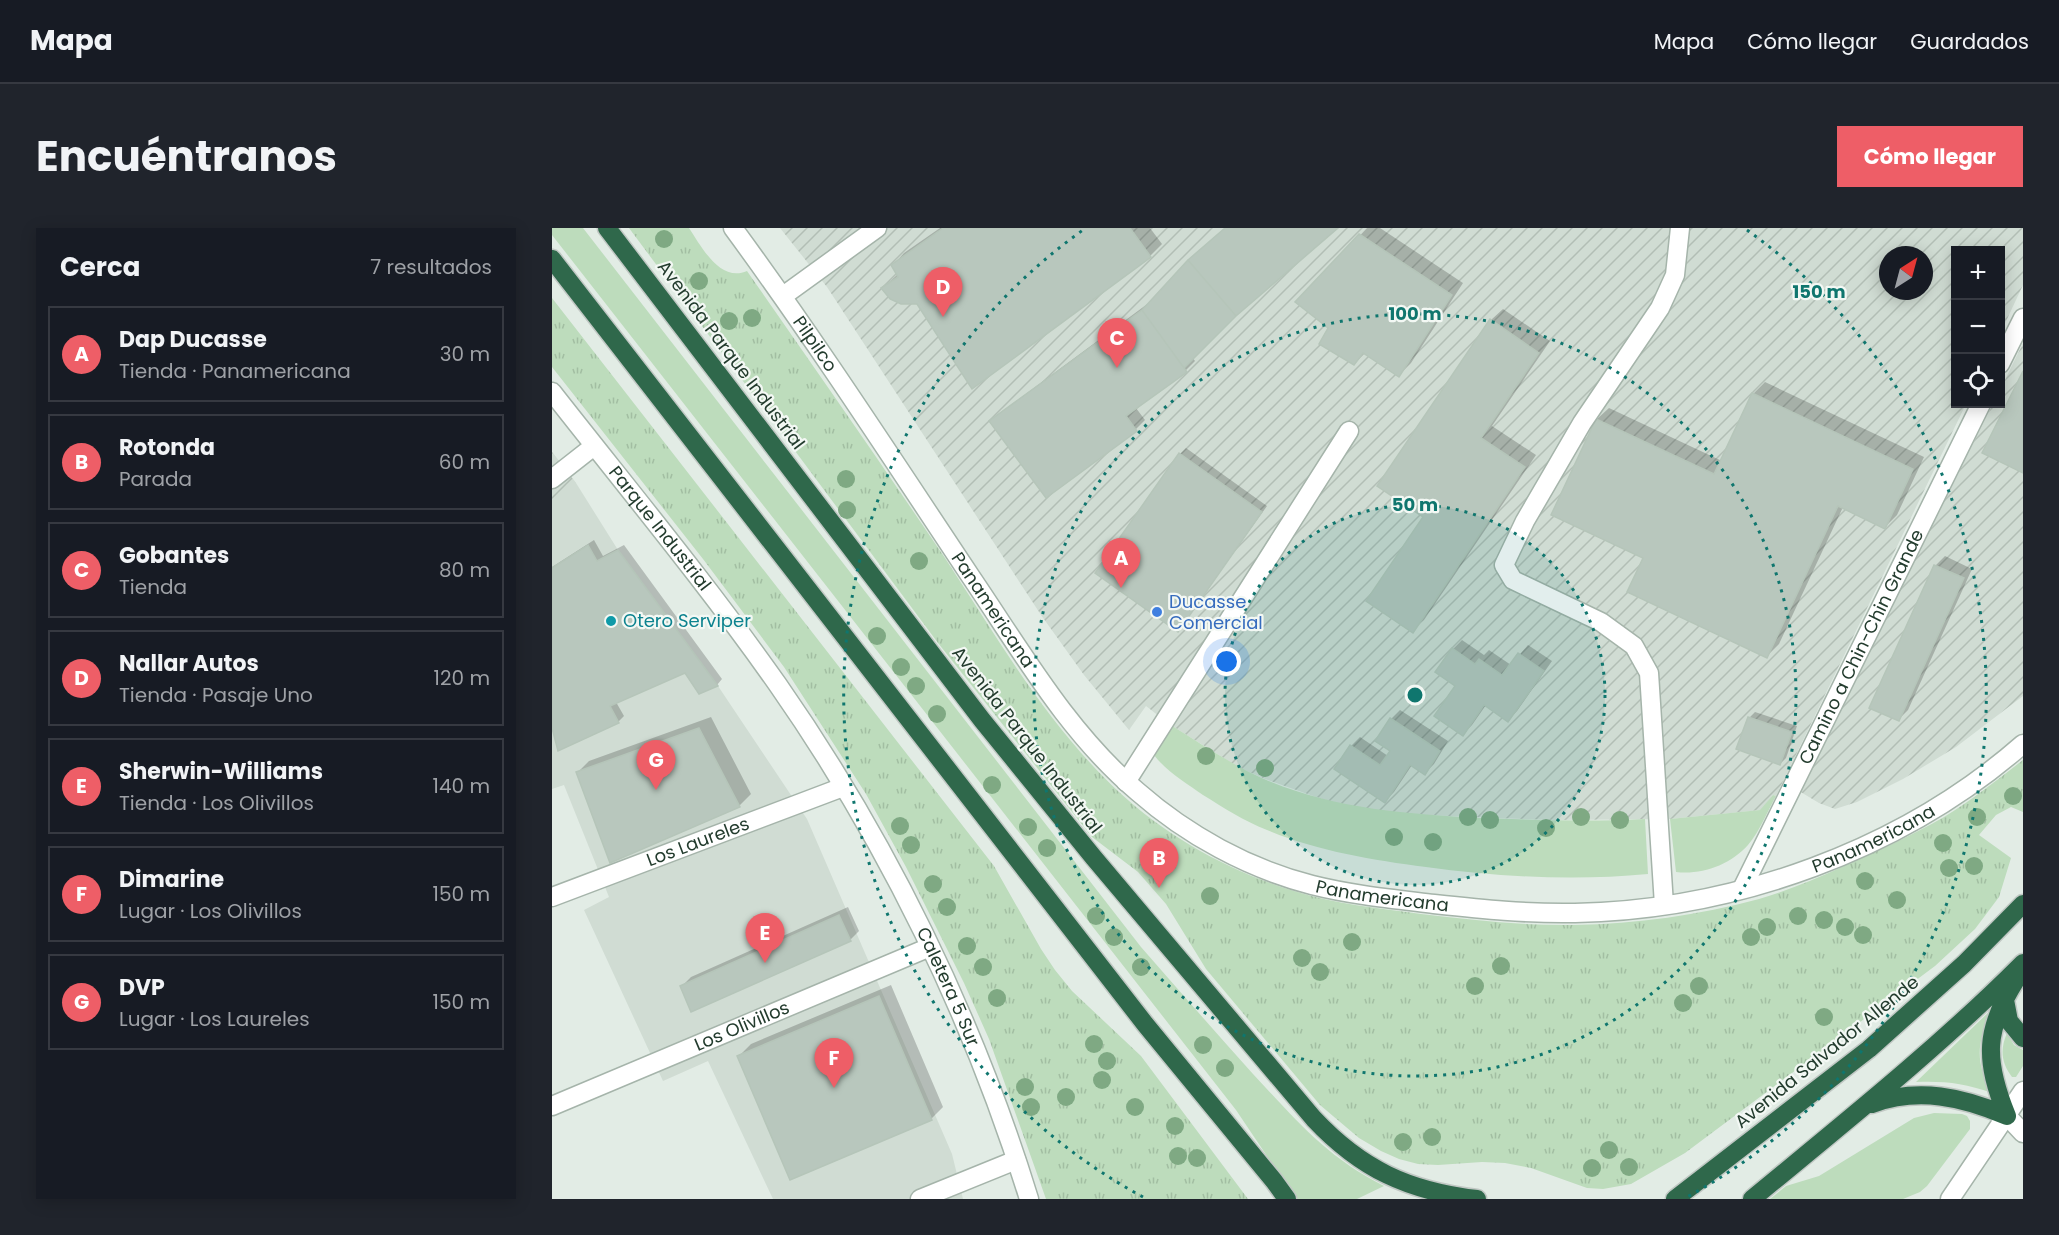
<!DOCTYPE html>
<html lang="es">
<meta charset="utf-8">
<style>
body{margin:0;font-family:Poppins,sans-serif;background:#20242c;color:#f1f3f6}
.controls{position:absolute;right:18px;top:18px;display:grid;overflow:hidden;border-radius:0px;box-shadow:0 3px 15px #0003}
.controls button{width:54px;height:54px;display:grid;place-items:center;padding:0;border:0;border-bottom:2px solid #363941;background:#171b24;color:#f1f3f6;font:30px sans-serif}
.compass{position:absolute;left:1327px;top:18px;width:54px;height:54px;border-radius:50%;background:#171b24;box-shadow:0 3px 15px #0003;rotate:36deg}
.you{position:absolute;left:675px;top:434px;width:21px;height:21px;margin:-15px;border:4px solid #fff;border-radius:50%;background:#1a73e8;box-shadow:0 0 0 9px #1a73e833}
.badge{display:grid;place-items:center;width:39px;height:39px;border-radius:50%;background:#ee5e67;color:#fff;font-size:20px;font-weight:700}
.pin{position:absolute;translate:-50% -50px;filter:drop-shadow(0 2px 3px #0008)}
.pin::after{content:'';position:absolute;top:32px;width:21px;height:18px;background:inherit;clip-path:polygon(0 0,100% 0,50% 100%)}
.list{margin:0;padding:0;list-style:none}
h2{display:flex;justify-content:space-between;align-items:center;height:78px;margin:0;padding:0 24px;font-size:26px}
h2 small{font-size:20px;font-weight:400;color:#9ea1a6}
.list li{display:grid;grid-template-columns:39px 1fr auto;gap:18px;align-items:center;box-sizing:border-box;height:96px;margin:0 12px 12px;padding:0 12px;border:2px solid #363941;border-radius:0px}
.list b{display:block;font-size:22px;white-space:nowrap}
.list p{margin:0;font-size:20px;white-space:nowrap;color:#9ea1a6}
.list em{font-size:20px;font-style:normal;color:#9ea1a6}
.icon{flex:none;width:33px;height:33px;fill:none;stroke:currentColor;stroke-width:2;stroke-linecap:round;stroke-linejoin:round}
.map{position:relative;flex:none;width:1471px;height:971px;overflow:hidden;border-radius:0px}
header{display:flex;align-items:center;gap:36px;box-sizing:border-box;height:84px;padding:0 30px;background:#171b24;border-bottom:2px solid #363941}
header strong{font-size:28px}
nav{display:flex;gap:33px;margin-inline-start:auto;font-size:21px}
.intro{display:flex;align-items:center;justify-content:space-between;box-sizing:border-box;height:144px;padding:0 36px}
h1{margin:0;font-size:42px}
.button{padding:15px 27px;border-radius:0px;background:#ee5e67;color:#fff;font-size:21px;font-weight:700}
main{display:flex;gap:36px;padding:0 36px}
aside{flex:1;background:#171b24;border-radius:0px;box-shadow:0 3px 15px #0003}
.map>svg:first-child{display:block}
</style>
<header>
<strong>Mapa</strong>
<nav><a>Mapa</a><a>Cómo llegar</a><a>Guardados</a></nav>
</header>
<div class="intro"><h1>Encuéntranos</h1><a class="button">Cómo llegar</a></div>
<main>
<aside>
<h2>Cerca<small>7 resultados</small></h2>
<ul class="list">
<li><span class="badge">A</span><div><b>Dap Ducasse</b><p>Tienda · Panamericana</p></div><em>30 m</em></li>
<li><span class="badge">B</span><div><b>Rotonda</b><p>Parada</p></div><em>60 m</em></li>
<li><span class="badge">C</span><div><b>Gobantes</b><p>Tienda</p></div><em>80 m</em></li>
<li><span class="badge">D</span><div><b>Nallar Autos</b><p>Tienda · Pasaje Uno</p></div><em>120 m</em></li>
<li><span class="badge">E</span><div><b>Sherwin-Williams</b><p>Tienda · Los Olivillos</p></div><em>140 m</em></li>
<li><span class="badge">F</span><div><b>Dimarine</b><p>Lugar · Los Olivillos</p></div><em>150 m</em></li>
<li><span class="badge">G</span><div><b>DVP</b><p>Lugar · Los Laureles</p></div><em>150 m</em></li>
</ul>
</aside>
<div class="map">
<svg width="1471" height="971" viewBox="0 0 1471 971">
<defs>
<pattern id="industrial-furrows" width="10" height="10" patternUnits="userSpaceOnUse" patternTransform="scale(1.5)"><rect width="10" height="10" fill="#d0dcd3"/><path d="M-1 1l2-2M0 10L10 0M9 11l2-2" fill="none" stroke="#b2beb5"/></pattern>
<pattern id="park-tufts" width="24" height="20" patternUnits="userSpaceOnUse" patternTransform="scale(1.5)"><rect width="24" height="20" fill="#bddcbc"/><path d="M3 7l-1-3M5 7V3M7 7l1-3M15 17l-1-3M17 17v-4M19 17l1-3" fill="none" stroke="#a2bea2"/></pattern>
</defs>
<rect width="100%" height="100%" fill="#e2ece5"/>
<path fill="#d0dcd3" d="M 0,224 L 24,255 L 66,322 L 166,458 L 255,591 L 400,926 L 411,971 L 221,971 L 156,833 L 111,853 L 32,682 L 57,669 L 12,557 L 0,561 Z"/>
<path fill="url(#industrial-furrows)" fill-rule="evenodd" d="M 228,0 L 1471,0 L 1471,57 L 1449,104 L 1448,22 L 1404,22 L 1404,176 L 1414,176 L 1224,568 L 1221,567 L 1209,582 L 1118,591 L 1002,592 L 942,590 L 853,586 L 791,577 L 764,569 L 713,551 L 686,539 L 617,496 L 594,478 L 577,502 L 532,447 L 489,387 L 275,59 ZM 1336,27 L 1372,27 L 1372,63 L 1336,63 Z
M 1471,115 L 1471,468 L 1404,519 L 1351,551 L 1305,574 L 1283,581 L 1267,575 L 1247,563 L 1441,176 L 1448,176 L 1449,160 Z
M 0,224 L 24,255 L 0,274 Z"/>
<path fill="#bddcbc" d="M 0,0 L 31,0 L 589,719 C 626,761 663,804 701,846 C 745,893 773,928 832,958 L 805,971 L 744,971 L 684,882 L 0,7 Z
M 617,496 C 648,515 678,536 712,551 C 781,581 854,586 929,590 C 984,592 1038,594 1093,591 L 1096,646 C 1023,653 947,649 874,639 C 820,632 765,623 715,602 C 692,593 672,580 651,567 C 634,555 615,544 602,527 Z
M 1221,567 L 1224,568 C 1215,584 1208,603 1196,617 C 1178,637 1150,647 1124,644 L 1118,591 L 1208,582 Z
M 1441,780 C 1425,814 1422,832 1440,865 C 1412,855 1393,853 1364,854 Z
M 1455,805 L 1462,817 L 1471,822 L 1471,838 L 1464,849 L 1460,849 C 1449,835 1448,821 1455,805 Z
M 1382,885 L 1410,886 L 1415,888 L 1418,893 L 1418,901 L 1375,958 L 1368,964 L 1351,971 L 1218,971 L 1234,958 L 1267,948 L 1362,890 Z"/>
<path fill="url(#park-tufts)" d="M 77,0 L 137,0 C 149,18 168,55 195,43 C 262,139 328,234 393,330 C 446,411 496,498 567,564 C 615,609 679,644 742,663 C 783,676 826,680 869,686 C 920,692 971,698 1023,697 C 1084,696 1147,687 1207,671 C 1235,663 1263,651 1290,639 C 1325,623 1359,608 1392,589 C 1420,572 1445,552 1471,532 L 1471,584 L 1459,579 L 1444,587 L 1427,607 L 1459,630 L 1447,669 L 1423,701 L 1383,738 L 1133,925 L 1079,956 L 1051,961 L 1035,960 L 979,940 L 953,935 L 930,934 L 886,937 L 866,936 L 847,931 L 829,923 L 807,910 L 768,877 L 654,741 L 614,676 L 586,644 L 540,609 L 386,415 Z
M 0,70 L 442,638 L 489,721 L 503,742 L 520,763 L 589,828 L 696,971 L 494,971 L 437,811 L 412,755 L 354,639 L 314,566 L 232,439 L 151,331 L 0,139 Z"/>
<path fill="#0003" d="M 388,0 L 598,0 L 610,16 L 598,28 L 421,159 L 366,74 L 331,60 L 346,46 L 341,37 L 352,25 Z
M 674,0 L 784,0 L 683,86 L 640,129 L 643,133 L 634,142 L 584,180 L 593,192 L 584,201 L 494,268 L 439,194 L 448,185 L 598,74 Z
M 815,0 L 828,0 L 911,55 L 859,135 L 847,147 L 813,125 L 802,136 L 778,99 L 746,74 Z
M 951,81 L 998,113 L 940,198 L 984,227 L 872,392 L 860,403 L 873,289 L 939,92 Z
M 1213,154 L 1372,229 L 1345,287 L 1333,299 L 1291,279 L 1227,416 L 1215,428 L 1093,329 L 1001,286 L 1045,191 L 1057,180 L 1170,233 L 1201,166 Z
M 634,220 L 715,278 L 626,402 L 628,226 Z
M 42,312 L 51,328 L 72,317 L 170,451 L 165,457 L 133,443 L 64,474 L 72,488 L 66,494 L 0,497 L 0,339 Z
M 1393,328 L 1420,341 L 1356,482 L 1347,491 L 1319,479 L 1384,337 Z
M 910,412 L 932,427 L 937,422 L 959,437 L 976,417 L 1000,433 L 965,483 L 956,492 L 934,477 L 920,497 L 911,506 L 901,421 Z
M 848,482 L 896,513 L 882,536 L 873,545 L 860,537 L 842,564 L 833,573 L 799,518 L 808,509 L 836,528 L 840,522 L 825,512 L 839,491 Z
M 1203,484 L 1245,498 L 1234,530 L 1228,536 L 1197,490 Z
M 159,489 L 199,566 L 187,578 L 25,545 L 37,533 Z
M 296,679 L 307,703 L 298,712 L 130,758 L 139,749 Z
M 339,757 L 391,879 L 379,891 L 187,828 L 199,816 Z"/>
<path fill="#b8c7bd" stroke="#b5c5b9" stroke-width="1.5" d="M 391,0 L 578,0 L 599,29 L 420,161 L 365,76 L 349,76 L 338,71 L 329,60 L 346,49 L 339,37 Z
M 673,0 L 786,0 L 684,88 L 636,32 Z
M 807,6 L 900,67 L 847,149 L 811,125 L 802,137 L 767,116 L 776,100 L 743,74 Z
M 636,32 L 684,88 L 632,140 L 590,82 Z
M 590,82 L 635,144 L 574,188 L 585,203 L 494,270 L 437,193 Z
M 938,91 L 987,125 L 929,210 L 973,239 L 861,405 L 814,373 L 871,289 L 825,258 Z
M 1471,143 L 1471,245 L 1430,225 Z
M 1200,165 L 1361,241 L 1333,301 L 1286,278 L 1215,430 L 1075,364 L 1091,330 L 999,287 L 1044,191 L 1162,246 Z
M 627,225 L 710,284 L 626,404 L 543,345 Z
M 36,317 L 45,333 L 66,322 L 166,458 L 147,466 L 133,445 L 58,478 L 67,495 L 6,523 L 0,500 L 0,340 Z
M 1382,337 L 1412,350 L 1347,493 L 1317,480 Z
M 900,420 L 923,436 L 927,431 L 950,447 L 966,425 L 992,443 L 956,494 L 932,477 L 911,508 L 882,488 L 903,458 L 883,444 Z
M 1196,489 L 1240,504 L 1228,537 L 1184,521 Z
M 838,490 L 888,523 L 873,547 L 858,537 L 833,575 L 782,541 L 798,517 L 828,537 L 838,523 L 823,513 Z
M 147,500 L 188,579 L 58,635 L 24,544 Z
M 287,687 L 299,713 L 139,784 L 128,758 Z
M 327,768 L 380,892 L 238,952 L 185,828 Z"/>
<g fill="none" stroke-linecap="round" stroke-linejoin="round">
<g stroke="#a5b4aa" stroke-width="21">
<g id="minor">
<path id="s1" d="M 181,0 C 264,113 341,232 419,349 C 470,424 516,505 586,564 C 635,607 697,641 760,657 C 800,667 841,671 882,676 C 929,681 976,686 1023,685 C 1183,682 1350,622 1471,516"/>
<path d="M 231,68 L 325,0"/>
<path d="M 1448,136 L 1471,90"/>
<path id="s2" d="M 0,164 C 76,261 155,356 226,457 C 335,613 421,789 477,971"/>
<path d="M 0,251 L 42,218"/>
<path d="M 574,554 L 797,203"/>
<path id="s3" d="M 1190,661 L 1429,176"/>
<path id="s4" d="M 0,669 L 291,559"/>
<path d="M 1112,677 L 1097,445 L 1082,418 L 1049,394 L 961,352 L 952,337 L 973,293 L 1030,195 L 1108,80 L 1123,47 L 1128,0"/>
<path id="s5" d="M 0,878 L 378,719"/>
<path d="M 1455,888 L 1471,905"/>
<path d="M 368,971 L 464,932"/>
<path d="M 1398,971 L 1471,863"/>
</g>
</g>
<g stroke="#c1c8c4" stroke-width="21">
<path id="highway" d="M 55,0 L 430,492 L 542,630 L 762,891 C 809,941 856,963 925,971
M 0,31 L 593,796 L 722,953 L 735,971
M 1453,772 L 1457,793 L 1471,810
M 1320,876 C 1366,859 1411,869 1455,888
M 1455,888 C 1432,832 1432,801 1466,749
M 1123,971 L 1317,821 L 1412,736 L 1471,676
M 1200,971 C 1292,895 1386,820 1471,735"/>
</g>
<use href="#minor" stroke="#fff" stroke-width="18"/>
<use href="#highway" stroke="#2f684b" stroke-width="18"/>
</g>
<g fill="#7fa983">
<circle cx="112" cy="11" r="9"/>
<circle cx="147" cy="53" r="9"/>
<circle cx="200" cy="90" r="9"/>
<circle cx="177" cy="93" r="9"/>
<circle cx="294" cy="251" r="9"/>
<circle cx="295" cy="282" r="9"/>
<circle cx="367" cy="333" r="9"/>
<circle cx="325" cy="408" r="9"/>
<circle cx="349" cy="439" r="9"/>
<circle cx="364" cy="458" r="9"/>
<circle cx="385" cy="486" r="9"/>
<circle cx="654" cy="528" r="9"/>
<circle cx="713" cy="540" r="9"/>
<circle cx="440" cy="557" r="9"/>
<circle cx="1461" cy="568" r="9"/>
<circle cx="916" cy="589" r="9"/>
<circle cx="1029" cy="589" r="9"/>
<circle cx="1425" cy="589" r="9"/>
<circle cx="938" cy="592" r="9"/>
<circle cx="1068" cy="592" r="9"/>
<circle cx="348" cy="598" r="9"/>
<circle cx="476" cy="599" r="9"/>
<circle cx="994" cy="600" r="9"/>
<circle cx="842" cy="609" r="9"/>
<circle cx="881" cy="614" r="9"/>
<circle cx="1391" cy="615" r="9"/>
<circle cx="359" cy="617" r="9"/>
<circle cx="495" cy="620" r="9"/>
<circle cx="1422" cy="638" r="9"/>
<circle cx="1397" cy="640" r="9"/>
<circle cx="1313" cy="653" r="9"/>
<circle cx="381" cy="656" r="9"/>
<circle cx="658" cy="668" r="9"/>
<circle cx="1345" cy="672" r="9"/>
<circle cx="395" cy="679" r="9"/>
<circle cx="544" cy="688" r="9"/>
<circle cx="1246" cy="688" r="9"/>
<circle cx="1272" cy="692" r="9"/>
<circle cx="1215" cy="699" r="9"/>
<circle cx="1293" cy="699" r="9"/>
<circle cx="1311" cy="707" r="9"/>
<circle cx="562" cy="709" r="9"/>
<circle cx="1199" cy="709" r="9"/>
<circle cx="800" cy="714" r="9"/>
<circle cx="415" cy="718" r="9"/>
<circle cx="750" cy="730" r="9"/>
<circle cx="949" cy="738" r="9"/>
<circle cx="431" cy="739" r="9"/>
<circle cx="589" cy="739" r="9"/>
<circle cx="768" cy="744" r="9"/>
<circle cx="923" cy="758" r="9"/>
<circle cx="1147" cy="758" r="9"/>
<circle cx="445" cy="770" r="9"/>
<circle cx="1131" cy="775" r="9"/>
<circle cx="1272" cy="789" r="9"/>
<circle cx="542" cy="816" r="9"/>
<circle cx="651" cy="817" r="9"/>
<circle cx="555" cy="833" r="9"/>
<circle cx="673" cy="840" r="9"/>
<circle cx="550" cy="852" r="9"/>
<circle cx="473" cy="859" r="9"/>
<circle cx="514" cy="869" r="9"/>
<circle cx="479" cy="879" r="9"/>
<circle cx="583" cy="879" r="9"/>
<circle cx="623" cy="898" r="9"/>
<circle cx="880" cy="909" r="9"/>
<circle cx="851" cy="914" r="9"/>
<circle cx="1057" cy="922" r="9"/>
<circle cx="626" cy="928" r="9"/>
<circle cx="645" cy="930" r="9"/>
<circle cx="1077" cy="939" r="9"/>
<circle cx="1040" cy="940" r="9"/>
</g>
<circle cx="863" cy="467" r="190" fill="#0f766e" fill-opacity=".12"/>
<g fill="none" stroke="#0f766e" stroke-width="3" stroke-dasharray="3 6">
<circle cx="863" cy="467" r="190"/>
<circle cx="863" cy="467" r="381"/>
<path d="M591 969A571 571 0 0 1 531 2M1195 2A571 571 0 0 1 1135 969"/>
</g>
<circle fill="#3f7fe0" stroke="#f3f8f4" stroke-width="2" cx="605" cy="384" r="6"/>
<circle fill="#0f9aa8" stroke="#f3f8f4" stroke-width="2" cx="59" cy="393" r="6"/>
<g text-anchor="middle" stroke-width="4.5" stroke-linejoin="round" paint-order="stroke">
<g font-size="18" fill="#233c2e" stroke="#f3f8f4">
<text dy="6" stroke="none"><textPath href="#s1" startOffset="142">Pilpilco</textPath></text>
<text transform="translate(179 127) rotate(53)" y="6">Avenida Parque Industrial</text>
<text dy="6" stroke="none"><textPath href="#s2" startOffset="174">Parque Industrial</textPath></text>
<text dy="6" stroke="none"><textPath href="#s1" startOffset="462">Panamericana</textPath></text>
<text dy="6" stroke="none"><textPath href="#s3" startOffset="270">Camino a Chin-Chin Grande</textPath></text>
<text transform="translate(475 512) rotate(52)" y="6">Avenida Parque Industrial</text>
<text dy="6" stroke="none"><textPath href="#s1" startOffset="1470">Panamericana</textPath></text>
<text dy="6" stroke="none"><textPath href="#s4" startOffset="156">Los Laureles</textPath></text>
<text dy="6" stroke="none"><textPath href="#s1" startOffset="966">Panamericana</textPath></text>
<text dy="6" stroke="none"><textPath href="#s2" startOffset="717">Caletera 5 Sur</textPath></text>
<text dy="6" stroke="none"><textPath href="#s5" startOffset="206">Los Olivillos</textPath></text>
<text transform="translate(1275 824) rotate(-39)" y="6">Avenida Salvador Allende</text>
</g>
<g font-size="18" fill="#366cbe" stroke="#f3f8f4" text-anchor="start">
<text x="617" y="380">Ducasse<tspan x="617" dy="21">Comercial</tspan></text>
</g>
<g font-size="18" fill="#0d838f" stroke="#f3f8f4" text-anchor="start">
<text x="71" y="399">Otero Serviper</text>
</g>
</g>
<circle cx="863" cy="467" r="9" fill="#0f766e" stroke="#f3f8f4" stroke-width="3"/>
<g font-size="18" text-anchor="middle" font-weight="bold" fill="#0f766e" stroke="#f3f8f4" stroke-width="4.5" stroke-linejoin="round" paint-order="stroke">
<text x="1267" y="70">150 m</text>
<text x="863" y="92">100 m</text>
<text x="863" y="283">50 m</text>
</g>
</svg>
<div class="controls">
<button>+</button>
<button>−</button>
<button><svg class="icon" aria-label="locate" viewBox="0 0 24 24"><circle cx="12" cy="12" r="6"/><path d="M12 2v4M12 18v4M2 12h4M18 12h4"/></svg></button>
</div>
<svg class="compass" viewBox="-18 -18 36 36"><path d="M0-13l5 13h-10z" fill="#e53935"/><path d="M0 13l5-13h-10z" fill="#9ea1a6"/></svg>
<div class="you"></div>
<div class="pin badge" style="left:569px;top:360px">A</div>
<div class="pin badge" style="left:607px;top:660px">B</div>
<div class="pin badge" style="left:565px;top:140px">C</div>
<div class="pin badge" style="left:391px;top:89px">D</div>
<div class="pin badge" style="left:213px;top:735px">E</div>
<div class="pin badge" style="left:282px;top:860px">F</div>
<div class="pin badge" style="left:104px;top:562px">G</div>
</div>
</main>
